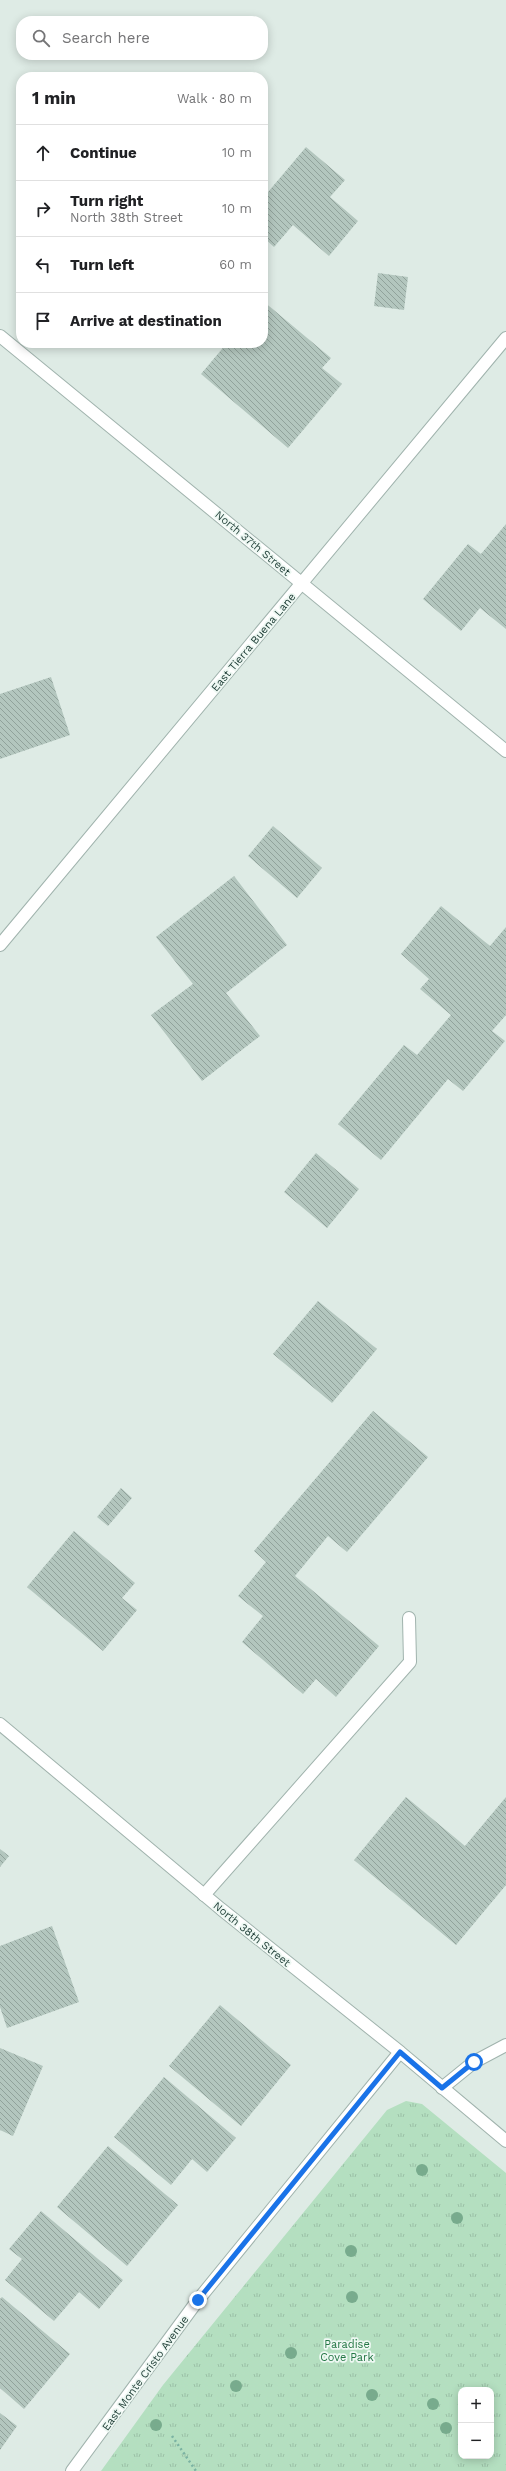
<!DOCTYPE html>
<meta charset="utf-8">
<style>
body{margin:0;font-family:"Work Sans",sans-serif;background:#f6f6f6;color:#202124}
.controls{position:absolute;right:12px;bottom:12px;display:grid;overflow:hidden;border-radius:8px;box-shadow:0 2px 10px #0003}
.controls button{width:36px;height:36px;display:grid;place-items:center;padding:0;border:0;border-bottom:1px solid #e0e0e0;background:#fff;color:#202124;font:20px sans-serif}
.stop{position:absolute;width:12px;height:12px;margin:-9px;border:3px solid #1a73e8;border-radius:50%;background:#fff}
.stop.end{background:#1a73e8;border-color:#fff;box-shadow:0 1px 4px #0008}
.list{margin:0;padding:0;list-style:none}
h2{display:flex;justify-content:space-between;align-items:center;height:52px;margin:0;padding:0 16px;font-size:17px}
h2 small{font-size:13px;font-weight:400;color:#757577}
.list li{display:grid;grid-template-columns:26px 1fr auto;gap:12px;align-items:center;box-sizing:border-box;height:56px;padding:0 16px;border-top:1px solid #e0e0e0}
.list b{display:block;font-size:15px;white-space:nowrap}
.list p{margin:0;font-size:13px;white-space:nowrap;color:#757577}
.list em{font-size:13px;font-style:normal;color:#757577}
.icon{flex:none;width:22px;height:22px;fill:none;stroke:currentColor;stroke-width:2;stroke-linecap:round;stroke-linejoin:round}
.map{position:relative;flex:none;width:506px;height:2471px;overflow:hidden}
.search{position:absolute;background:#fff;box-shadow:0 2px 10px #0003;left:16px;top:16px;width:252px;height:44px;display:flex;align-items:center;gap:10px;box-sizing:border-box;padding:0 14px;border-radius:16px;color:#757577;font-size:15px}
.panel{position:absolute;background:#fff;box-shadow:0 2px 10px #0003;left:16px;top:72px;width:252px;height:276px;border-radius:16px}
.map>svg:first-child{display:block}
</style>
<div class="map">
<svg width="506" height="2471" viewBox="0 0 506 2471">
<defs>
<pattern id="park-tufts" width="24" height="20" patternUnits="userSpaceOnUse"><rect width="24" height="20" fill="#b4dfc0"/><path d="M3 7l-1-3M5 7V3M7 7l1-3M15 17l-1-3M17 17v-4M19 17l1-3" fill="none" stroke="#9ac0a6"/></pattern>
<pattern id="building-back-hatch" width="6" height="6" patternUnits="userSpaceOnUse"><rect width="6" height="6" fill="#b3c6be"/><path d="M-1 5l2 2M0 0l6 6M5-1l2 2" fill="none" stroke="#91a29b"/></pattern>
</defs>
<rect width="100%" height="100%" fill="#deebe5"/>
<path fill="url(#park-tufts)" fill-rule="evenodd" d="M 406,2101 L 422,2104 L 506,2173 L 506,2471 L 101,2471 L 163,2385 L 387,2110 ZM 461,2390 L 491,2390 L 491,2456 L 461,2456 Z"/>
<path fill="url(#building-back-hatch)" d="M 306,147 L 345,180 L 330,197 L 358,221 L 329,256 L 293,225 L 274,247 L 263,237 L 263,218 L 268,212 L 263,207 L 263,198 Z
M 378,273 L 408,277 L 404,310 L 374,306 Z
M 263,301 L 331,358 L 322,368 L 342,384 L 288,448 L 201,374 L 227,343 L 263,343 Z
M 506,524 L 506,629 L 480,608 L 461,631 L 423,599 L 468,544 L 481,554 Z
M 51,677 L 70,735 L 0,759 L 0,694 Z
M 273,826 L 322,868 L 297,898 L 248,856 Z
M 234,876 L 287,945 L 226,993 L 260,1036 L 202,1081 L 151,1015 L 193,984 L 156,937 Z
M 441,906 L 490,946 L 506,927 L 506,1015 L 492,1031 L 505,1041 L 463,1091 L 448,1079 L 381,1160 L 338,1124 L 404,1045 L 417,1055 L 451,1015 L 420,989 L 429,979 L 401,954 Z
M 316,1153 L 359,1189 L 327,1228 L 284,1192 Z
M 318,1301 L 377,1349 L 332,1403 L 273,1354 Z
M 373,1411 L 428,1457 L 347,1552 L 328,1536 L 295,1576 L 379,1646 L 336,1697 L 316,1679 L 303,1694 L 242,1642 L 263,1616 L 238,1596 L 266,1562 L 254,1551 Z
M 121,1488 L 132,1498 L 108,1526 L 97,1517 Z
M 74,1531 L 135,1583 L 122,1598 L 137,1610 L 103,1651 L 27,1587 Z
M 406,1797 L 465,1846 L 506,1797 L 506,1885 L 456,1945 L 354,1860 Z
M 0,1849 L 9,1856 L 0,1867 Z
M 52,1926 L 79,2002 L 7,2028 L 0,2007 L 0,1946 Z
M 220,2005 L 291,2065 L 241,2126 L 169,2066 Z
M 0,2048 L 43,2066 L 13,2136 L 0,2130 Z
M 164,2077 L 236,2138 L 207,2172 L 192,2159 L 171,2185 L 114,2137 Z
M 108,2146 L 178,2205 L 127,2266 L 57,2207 Z
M 41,2211 L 123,2280 L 99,2309 L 79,2292 L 54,2321 L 5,2280 L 22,2259 L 9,2249 Z
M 2,2297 L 70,2354 L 24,2409 L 0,2388 L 0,2299 Z
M 0,2413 L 17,2426 L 0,2450 Z"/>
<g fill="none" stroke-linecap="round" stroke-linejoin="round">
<g stroke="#a0b3ad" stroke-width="14">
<path id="service" d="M 204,1895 L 410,1662 L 409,1618
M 442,2088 L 474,2062 L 506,2045"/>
</g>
<g stroke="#a0b3ad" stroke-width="14">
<path id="minor" d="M 0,336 L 506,751
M 0,945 L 506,338
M 0,1724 L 221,1909 L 400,2052 L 506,2141
M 72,2471 L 198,2300 L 400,2052"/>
</g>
<path stroke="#7ab2a2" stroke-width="2.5" stroke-dasharray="2 3" stroke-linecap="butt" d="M 172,2436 L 196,2471"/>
<use href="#service" stroke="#fff" stroke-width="12"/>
<use href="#minor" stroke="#fff" stroke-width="12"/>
</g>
<g fill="#78ab8d">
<circle cx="422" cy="2170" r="6"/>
<circle cx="457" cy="2218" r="6"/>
<circle cx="351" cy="2251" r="6"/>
<circle cx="352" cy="2297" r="6"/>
<circle cx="291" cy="2353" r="6"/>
<circle cx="236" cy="2386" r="6"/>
<circle cx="372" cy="2395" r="6"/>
<circle cx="433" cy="2404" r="6"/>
<circle cx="156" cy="2425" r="6"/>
<circle cx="446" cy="2428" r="6"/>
</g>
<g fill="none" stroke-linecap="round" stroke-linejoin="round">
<path stroke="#1a73e8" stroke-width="5" d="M 198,2300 L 400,2052 L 442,2088 L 474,2062"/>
</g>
<g text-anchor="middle" stroke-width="3.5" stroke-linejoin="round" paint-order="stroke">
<g font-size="11" fill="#1d3c35" stroke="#eef8f3">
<text transform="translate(253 543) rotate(40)" y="4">North 37th Street</text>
<text transform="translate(253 642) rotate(-50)" y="4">East Tierra Buena Lane</text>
<text transform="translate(252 1934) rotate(39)" y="4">North 38th Street</text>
<text transform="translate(145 2373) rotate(-54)" y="4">East Monte Cristo Avenue</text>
</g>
<g font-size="11" fill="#247745" stroke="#eef8f3">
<text x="347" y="2348">Paradise<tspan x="347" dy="13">Cove Park</tspan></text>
</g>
</g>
</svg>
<div class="controls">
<button>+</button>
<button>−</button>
</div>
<div class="stop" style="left:474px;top:2062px"></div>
<div class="stop end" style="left:198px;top:2300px"></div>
<div class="search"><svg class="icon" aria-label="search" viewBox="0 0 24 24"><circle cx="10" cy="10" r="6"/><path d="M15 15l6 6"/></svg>Search here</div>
<section class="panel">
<h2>1 min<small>Walk · 80 m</small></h2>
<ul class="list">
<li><svg class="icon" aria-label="ahead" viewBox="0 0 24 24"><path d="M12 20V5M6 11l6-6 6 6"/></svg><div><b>Continue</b></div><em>10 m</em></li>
<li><svg class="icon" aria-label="right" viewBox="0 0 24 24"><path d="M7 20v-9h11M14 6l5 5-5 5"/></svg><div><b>Turn right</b><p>North 38th Street</p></div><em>10 m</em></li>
<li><svg class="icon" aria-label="left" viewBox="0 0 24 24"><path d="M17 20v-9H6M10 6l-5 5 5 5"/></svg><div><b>Turn left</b></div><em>60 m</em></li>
<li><svg class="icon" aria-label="arrive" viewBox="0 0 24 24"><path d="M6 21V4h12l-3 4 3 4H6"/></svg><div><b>Arrive at destination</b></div></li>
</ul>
</section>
</div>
